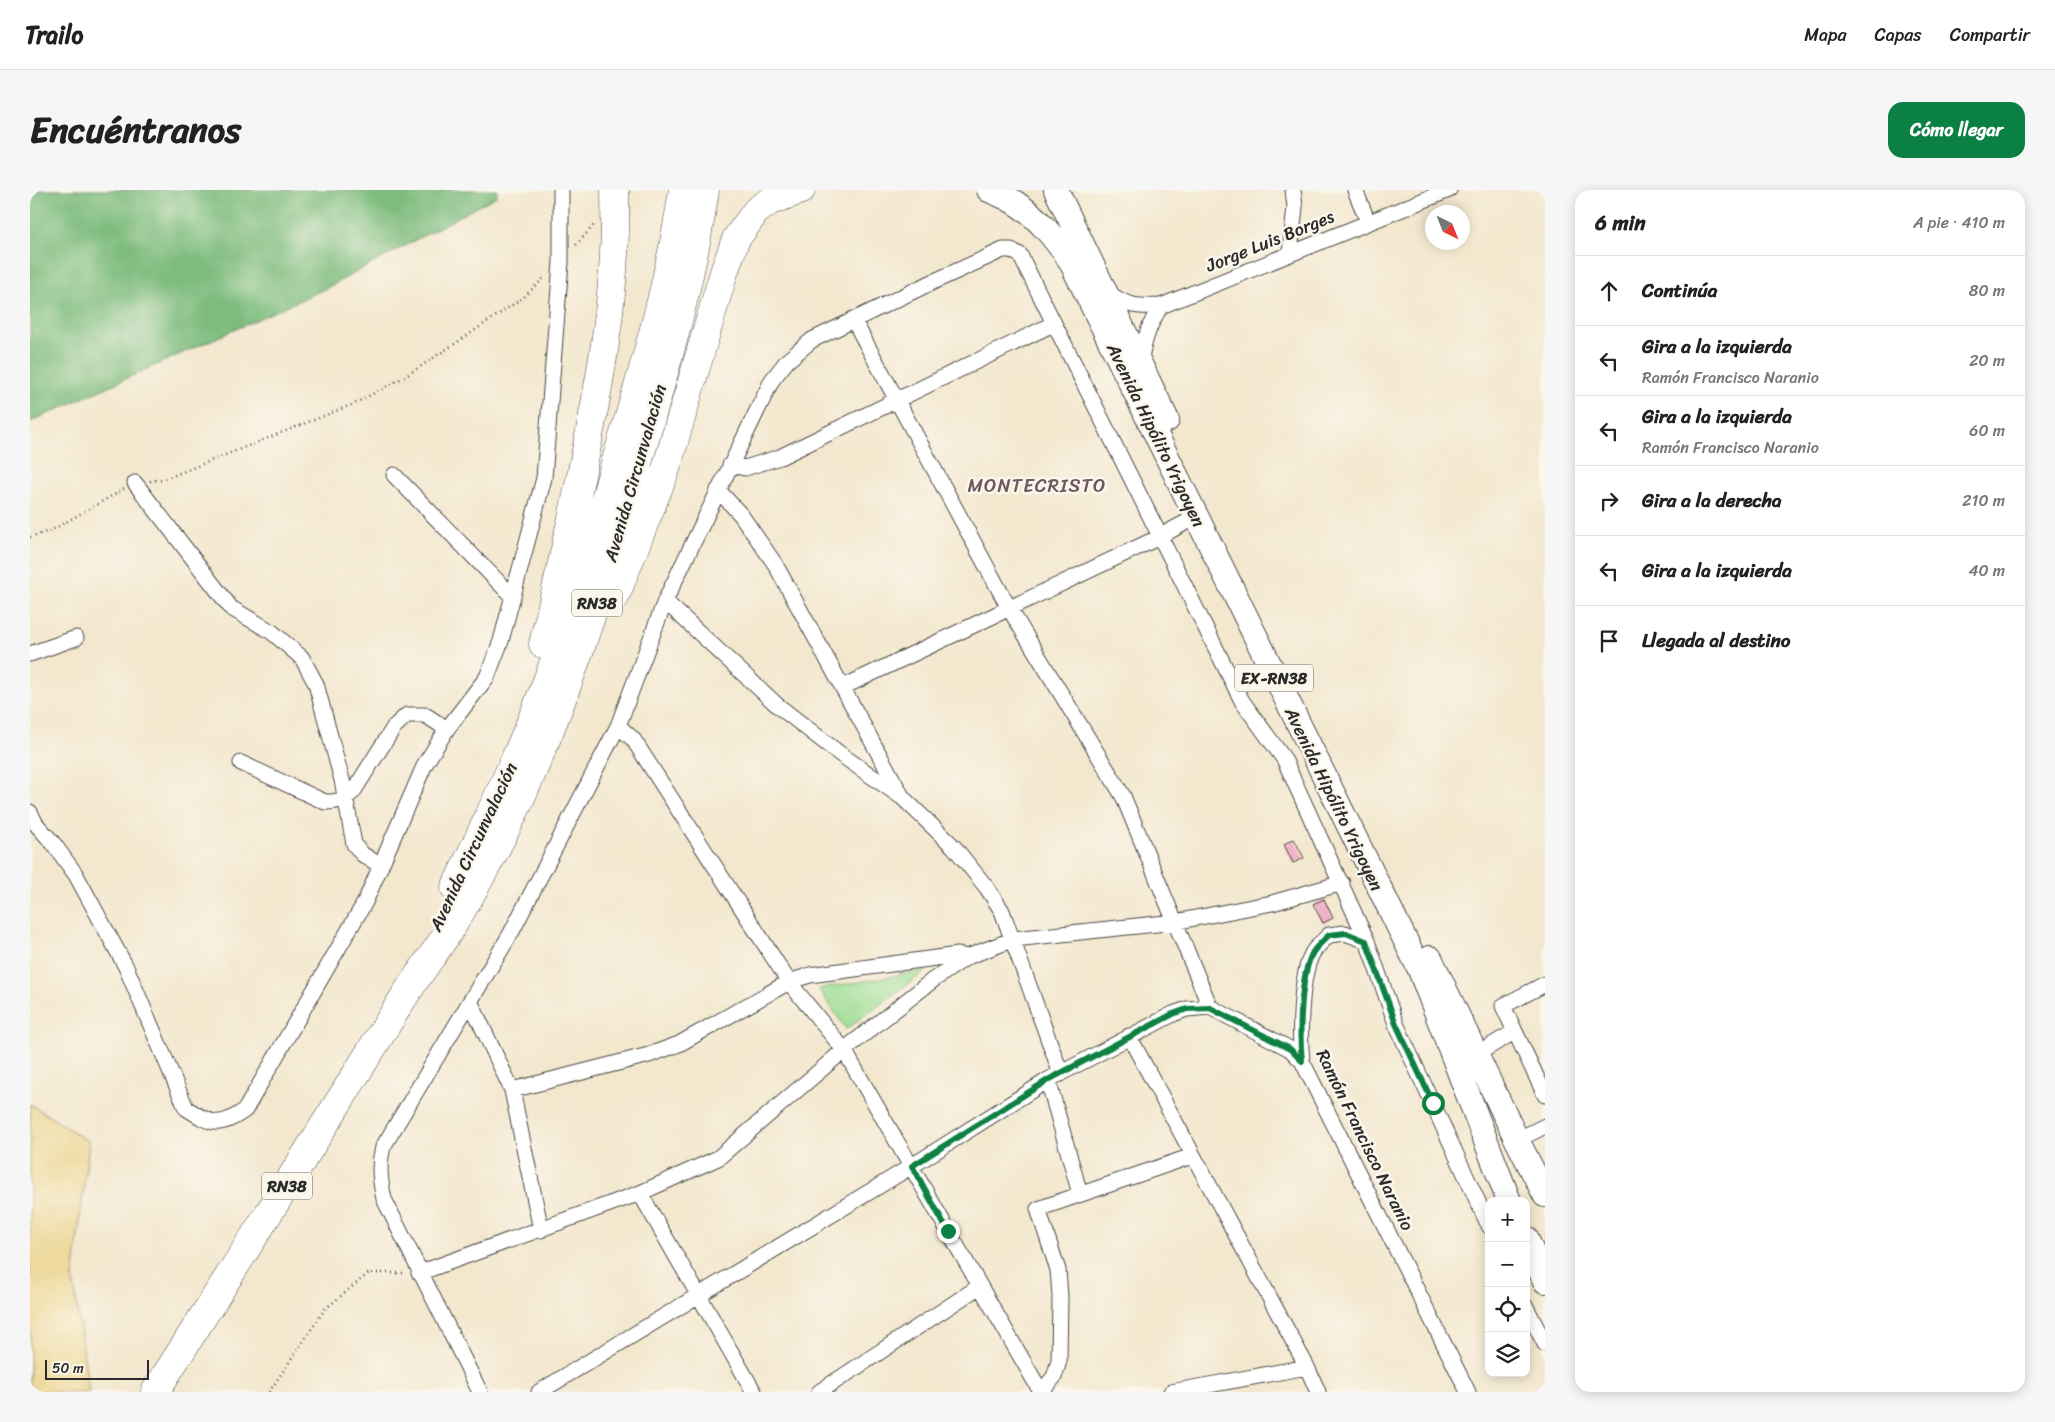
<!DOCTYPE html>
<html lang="es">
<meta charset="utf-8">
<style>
body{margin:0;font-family:Sriracha,sans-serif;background:#f6f6f6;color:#222}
.controls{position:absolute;right:15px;bottom:15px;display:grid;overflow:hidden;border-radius:10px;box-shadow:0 2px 12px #0003}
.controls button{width:45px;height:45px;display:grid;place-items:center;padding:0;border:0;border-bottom:1px solid #e0e0e0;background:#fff;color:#222;font:25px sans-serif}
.compass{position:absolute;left:1395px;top:15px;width:45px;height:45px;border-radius:50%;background:#fff;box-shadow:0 2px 12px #0003;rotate:137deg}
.scale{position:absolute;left:15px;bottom:12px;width:104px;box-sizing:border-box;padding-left:5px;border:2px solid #2b2b2b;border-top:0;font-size:14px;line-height:18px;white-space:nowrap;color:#2b2b2b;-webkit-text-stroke:4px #fbf7ec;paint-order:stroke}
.stop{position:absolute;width:15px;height:15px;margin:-11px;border:4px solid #0b8043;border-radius:50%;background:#fff}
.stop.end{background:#0b8043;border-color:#fff;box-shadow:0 1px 5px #0008}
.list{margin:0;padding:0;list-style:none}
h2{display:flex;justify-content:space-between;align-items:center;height:65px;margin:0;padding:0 20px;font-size:21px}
h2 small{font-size:16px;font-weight:400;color:#767676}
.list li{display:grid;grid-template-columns:32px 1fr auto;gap:15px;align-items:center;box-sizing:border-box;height:70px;padding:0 20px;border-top:1px solid #e0e0e0}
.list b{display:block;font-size:19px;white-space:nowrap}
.list p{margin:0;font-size:16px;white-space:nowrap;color:#767676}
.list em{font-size:16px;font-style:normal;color:#767676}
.icon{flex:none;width:28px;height:28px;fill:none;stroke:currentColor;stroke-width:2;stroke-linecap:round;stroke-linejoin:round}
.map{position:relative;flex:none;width:1515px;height:1202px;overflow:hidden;border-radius:15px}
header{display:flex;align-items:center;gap:30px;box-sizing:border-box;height:70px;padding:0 25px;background:#fff;border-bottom:1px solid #e0e0e0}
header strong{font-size:24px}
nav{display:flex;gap:28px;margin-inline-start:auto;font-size:18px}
.intro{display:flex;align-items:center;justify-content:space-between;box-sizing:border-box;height:120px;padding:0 30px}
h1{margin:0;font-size:35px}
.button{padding:12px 22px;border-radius:15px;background:#0b8043;color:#fff;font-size:18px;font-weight:700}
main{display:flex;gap:30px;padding:0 30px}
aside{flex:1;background:#fff;border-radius:15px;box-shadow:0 2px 12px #0003}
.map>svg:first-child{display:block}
</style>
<header>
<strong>Trailo</strong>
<nav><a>Mapa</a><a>Capas</a><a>Compartir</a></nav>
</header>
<div class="intro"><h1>Encuéntranos</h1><a class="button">Cómo llegar</a></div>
<main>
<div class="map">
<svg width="1515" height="1202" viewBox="0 0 1515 1202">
<rect width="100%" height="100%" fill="#fbf7ec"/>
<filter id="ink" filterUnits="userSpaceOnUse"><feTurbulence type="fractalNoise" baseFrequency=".02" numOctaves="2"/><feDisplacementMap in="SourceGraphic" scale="10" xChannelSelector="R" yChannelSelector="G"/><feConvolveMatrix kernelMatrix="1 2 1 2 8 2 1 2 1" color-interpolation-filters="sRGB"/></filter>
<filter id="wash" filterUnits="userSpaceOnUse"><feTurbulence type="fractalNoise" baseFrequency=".0096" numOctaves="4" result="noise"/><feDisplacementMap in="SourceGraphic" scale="20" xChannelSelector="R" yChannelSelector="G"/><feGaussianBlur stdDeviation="1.12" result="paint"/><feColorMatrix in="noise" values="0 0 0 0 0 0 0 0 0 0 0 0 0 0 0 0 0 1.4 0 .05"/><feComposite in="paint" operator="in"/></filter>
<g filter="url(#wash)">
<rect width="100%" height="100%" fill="#f3e7ce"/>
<path fill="#9cdd93" stroke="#64845f" d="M 897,780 L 816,839 L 789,799 Z"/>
<path fill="#7dbc7d" stroke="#547454" d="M 0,0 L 467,0 L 467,6 L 299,97 L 0,232 Z"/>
<path fill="#eeda9e" stroke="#8c8264" d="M 0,914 L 59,952 L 43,1089 L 59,1202 L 0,1202 Z"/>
<g id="blocks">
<path fill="#efabc2" d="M 1264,649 L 1274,668 L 1263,673 L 1254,654 Z
M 1294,709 L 1303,728 L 1293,733 L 1283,714 Z"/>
</g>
</g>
<g filter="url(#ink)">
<use href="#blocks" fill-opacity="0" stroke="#494743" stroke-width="1"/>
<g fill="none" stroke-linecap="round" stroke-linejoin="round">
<g stroke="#494743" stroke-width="17">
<path id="street" d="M 1325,0 L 1338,32
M 1260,63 L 1265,17 L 1263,0
M 1079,103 C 1097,117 1109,117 1131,116 L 1419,0
M 823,129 L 979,418 L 1093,606 L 1180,817
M 1110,172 C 1114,151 1119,134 1131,116
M 700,275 L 715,278 L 750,267 L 1023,134
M 364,285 L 483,407
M 105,293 L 201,418 L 242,442 L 272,468 L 286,494 L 312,590 L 324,654 L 332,664 L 351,676
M 688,300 L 711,325 L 745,374 L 873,608 L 924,657 L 957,698 L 972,721 L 1031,884
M 635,411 L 747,515 L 810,564 L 870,606
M 0,464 L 46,448
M 813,497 L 1119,352 L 1166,327
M 211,573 L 295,612 C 307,612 314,610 323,602 L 364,537 L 377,525 L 395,525 L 417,539
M 0,622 L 6,634 L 23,653 L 46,685 L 96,777 L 156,918 C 181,934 189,939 215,920 L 335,712 L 395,574 L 417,539 L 457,487 L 471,451 L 514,288 L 531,72 L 531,0
M 1337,751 L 1315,743 L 1299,745 C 1294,750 1287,756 1283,762 C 1270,785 1269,844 1272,871 L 1438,1202
M 1515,794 L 1473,816 L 1515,905
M 440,811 L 482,900 L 511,1040
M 1099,846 L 1277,1177 L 1288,1202
M 1445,865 L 1484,842
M 1018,890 L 1050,1004
M 482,900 L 619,865 L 649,854 L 759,792 L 780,785 L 928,765 L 937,767
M 1487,950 L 1515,936
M 610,1003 L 724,1202
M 389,1083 L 610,1003 L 688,968 L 814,860 L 903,790 L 937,767 L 984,749 L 1145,732 L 1242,713 L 1312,693
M 1496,1117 L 1515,1154
M 450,1202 L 354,1009 C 350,990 348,975 353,957 L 481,743 L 588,536
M 509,1202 L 882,976 L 1018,890 L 1143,824 L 1157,819 L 1180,817 L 1260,859 L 1272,871
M 789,1202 L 950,1096
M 1011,1202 L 814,860 L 759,792 L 603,549 L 588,536 L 635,411 L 742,190 L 757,171 L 782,150 L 894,96 L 973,60 L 981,60 L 990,65 L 1212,511 L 1254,569 L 1337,751 L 1366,834 L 1459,1036
M 1011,1202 L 1024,1187 L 1029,1171 L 1030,1106 L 1028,1080 L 1008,1019 L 1162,966
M 1141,1202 L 1277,1177"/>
</g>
<g stroke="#494743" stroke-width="26">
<path id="primary" d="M 959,0 C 968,4 979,8 987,14 C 1009,28 1025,49 1040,70 L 1390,780 L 1479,1011
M 1026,0 L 1137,230
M 1400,768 L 1487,950 L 1515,1005
M 1496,1048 L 1515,1091"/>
</g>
<g stroke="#494743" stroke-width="29">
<path id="highway" d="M 585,407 L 636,279 L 694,82 L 706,49 L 726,21 L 740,11 L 771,0
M 513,454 C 525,405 536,355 547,305 C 568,205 588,103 585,0
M 425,698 C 461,622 498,546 526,466 C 550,399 569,329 589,260 C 615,175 640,89 653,0
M 125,1202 C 208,1072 291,942 372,810 C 387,786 405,763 421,738 C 442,704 461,669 479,633 C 534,520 571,400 606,280 C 633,187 661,96 675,0"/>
</g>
<path stroke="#494743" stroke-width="2.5" stroke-dasharray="1 4" stroke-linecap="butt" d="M 546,55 L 564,35
M 120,291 L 132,290 L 324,214 L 376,186 L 435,147 L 494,107 L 516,86
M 0,347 L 22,340 L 94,299
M 239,1202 L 295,1119 L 339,1083 L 375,1083"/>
<use href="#street" stroke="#fff" stroke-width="15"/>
<use href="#primary" stroke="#fff" stroke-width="24"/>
<use href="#highway" stroke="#fff" stroke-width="28"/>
</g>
</g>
<g fill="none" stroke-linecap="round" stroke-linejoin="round" filter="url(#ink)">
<path stroke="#0b8043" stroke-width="6" d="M 918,1041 L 882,976 L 1018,890 L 1143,824 L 1157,819 L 1180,818 L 1260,859 L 1272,871 C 1269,844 1270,785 1283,762 C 1287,756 1294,750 1299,745 L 1316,743 L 1336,751 L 1366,834 L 1403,913"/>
</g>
<g text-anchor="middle" stroke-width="5" stroke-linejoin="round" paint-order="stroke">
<g fill="#fbf7ec" stroke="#696865" stroke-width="1">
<rect x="542" y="399.5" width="50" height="27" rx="4"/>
<rect x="1205" y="474.5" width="78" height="27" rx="4"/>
<rect x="232" y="982.5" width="50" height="27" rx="4"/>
</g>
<g font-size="16" font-weight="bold" fill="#2b2b2b">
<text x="567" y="419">RN38</text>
<text x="1244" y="494">EX-RN38</text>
<text x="257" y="1002">RN38</text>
</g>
<g font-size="18" fill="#2b2b2b" stroke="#fbf7ec">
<text transform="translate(1240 51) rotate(-22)" y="6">Jorge Luis Borges</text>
<text transform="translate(1126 245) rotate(64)" y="6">Avenida Hipólito Yrigoyen</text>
<text transform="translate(605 283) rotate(-74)" y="6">Avenida Circunvalación</text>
<text transform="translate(1304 609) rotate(64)" y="6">Avenida Hipólito Yrigoyen</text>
<text transform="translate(443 657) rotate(-65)" y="6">Avenida Circunvalación</text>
<text transform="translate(1335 950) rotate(64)" y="6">Ramón Francisco Naranio</text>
</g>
<g font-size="19" letter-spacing="1" fill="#705860" stroke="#fbf7ec">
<text x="1007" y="302">MONTECRISTO</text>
</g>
</g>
</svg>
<div class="controls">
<button>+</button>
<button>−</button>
<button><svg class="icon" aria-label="locate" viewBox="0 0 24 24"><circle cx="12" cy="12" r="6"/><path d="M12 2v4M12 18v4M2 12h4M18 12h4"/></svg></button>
<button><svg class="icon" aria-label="layers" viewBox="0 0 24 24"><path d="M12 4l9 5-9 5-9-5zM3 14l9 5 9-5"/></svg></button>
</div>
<svg class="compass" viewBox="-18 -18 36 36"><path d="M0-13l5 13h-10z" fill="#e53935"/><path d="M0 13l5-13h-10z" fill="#767676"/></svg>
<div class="scale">50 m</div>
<div class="stop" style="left:1403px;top:913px"></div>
<div class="stop end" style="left:918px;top:1041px"></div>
</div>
<aside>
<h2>6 min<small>A pie · 410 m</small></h2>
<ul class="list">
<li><svg class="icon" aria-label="ahead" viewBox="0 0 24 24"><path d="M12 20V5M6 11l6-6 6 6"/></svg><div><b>Continúa</b></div><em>80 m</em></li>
<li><svg class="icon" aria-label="left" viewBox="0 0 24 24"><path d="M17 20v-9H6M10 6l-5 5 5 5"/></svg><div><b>Gira a la izquierda</b><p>Ramón Francisco Naranio</p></div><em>20 m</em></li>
<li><svg class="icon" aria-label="left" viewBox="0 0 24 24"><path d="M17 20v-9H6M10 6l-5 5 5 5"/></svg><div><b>Gira a la izquierda</b><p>Ramón Francisco Naranio</p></div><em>60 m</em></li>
<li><svg class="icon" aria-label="right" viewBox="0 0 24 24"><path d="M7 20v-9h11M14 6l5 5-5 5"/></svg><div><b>Gira a la derecha</b></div><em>210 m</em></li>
<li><svg class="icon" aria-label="left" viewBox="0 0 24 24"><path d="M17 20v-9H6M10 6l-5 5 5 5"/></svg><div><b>Gira a la izquierda</b></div><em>40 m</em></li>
<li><svg class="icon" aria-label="arrive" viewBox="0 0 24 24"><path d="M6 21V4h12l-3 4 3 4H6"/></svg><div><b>Llegada al destino</b></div></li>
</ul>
</aside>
</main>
